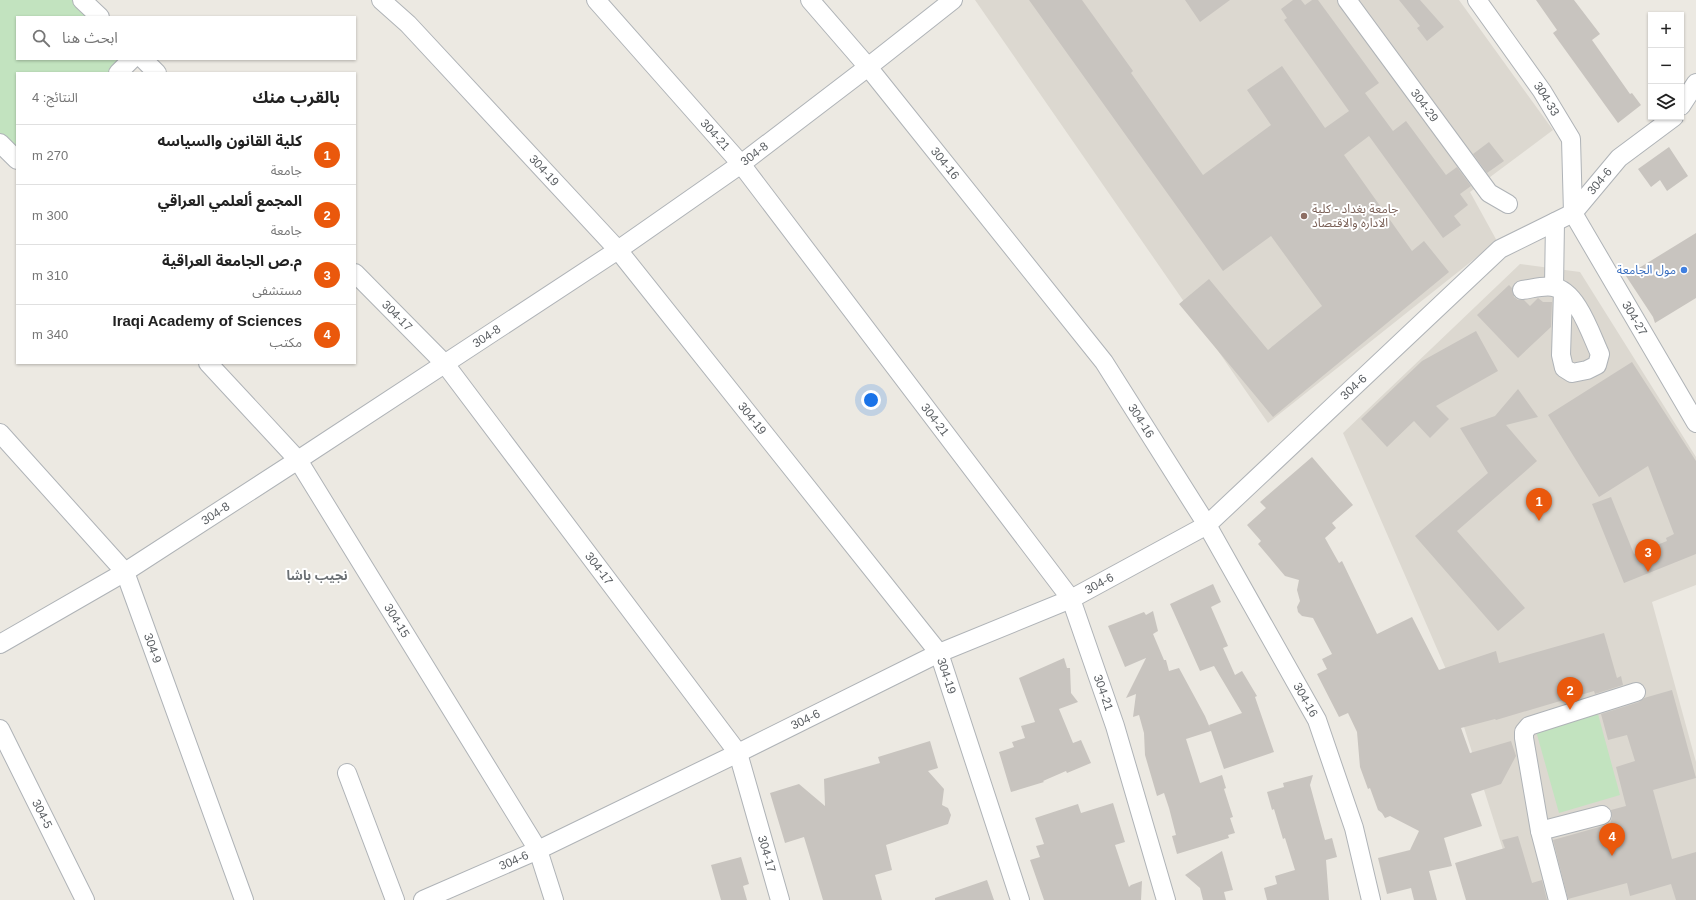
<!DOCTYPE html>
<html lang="ar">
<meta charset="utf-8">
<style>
body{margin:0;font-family:Helvetica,"Noto Sans Arabic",sans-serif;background:#f6f6f6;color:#222;direction:rtl}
.controls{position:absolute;right:12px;top:12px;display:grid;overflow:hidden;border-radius:0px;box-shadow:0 1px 3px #0004}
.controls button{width:36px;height:36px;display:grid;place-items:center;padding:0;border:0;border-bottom:1px solid #e0e0e0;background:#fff;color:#222;font:20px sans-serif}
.you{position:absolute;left:871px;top:400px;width:14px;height:14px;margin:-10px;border:3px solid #fff;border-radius:50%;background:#1a73e8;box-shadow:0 0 0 6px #1a73e833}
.badge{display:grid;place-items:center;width:26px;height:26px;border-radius:50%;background:#ea580c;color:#fff;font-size:13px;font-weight:700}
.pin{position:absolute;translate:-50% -33px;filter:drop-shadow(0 1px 2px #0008)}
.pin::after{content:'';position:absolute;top:21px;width:14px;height:12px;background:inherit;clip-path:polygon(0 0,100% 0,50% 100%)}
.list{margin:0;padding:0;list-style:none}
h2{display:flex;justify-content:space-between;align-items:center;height:52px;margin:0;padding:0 16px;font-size:17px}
h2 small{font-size:13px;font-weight:400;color:#767676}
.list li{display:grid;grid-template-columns:26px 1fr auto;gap:12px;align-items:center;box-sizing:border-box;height:60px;padding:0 16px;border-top:1px solid #e0e0e0}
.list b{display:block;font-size:15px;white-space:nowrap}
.list p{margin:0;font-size:13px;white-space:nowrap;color:#767676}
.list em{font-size:13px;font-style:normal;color:#767676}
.icon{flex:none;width:22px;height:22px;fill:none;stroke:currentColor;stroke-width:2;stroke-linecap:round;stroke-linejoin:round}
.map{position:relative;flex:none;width:1696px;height:900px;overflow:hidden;direction:ltr}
.search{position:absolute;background:#fff;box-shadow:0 1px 3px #0004;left:16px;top:16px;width:340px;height:44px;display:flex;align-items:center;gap:10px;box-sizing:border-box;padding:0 14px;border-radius:0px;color:#767676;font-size:15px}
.panel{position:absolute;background:#fff;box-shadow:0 1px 3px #0004;left:16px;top:72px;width:340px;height:292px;border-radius:0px;direction:rtl}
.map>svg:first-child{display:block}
</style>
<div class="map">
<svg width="1696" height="900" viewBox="0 0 1696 900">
<rect width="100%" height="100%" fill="#ece9e2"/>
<path fill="#dcd8d0" d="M 975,0 L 1459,0 L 1553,130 L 1470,192 L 1497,241 L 1268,423 Z
M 1520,264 L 1580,272 L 1696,457 L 1696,585 L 1652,602 L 1696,762 L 1696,900 L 1519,900 L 1445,667 L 1343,433 Z"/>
<path fill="#c2e3bf" d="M 0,0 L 82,0 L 100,17 L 17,17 L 17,59 L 132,59 L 118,73 L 17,73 L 17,160 L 0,143 Z
M 1598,714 L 1620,795 L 1559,813 L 1536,731 Z"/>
<path fill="#c8c4bf" d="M 1029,0 L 1082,0 L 1133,71 L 1131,73 L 1203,175 L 1271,125 L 1247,90 L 1282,66 L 1325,128 L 1349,111 L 1284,20 L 1287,18 L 1281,9 L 1293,0 L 1301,0 L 1305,5 L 1312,0 L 1318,0 L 1379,83 L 1365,93 L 1393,131 L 1406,121 L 1446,175 L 1457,167 L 1471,186 L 1460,194 L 1468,205 L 1454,216 L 1461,225 L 1443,238 L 1369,136 L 1344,155 L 1412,251 L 1424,241 L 1449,272 L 1273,417 L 1179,304 L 1209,279 L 1268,350 L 1322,306 L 1271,236 L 1223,271 Z
M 1185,0 L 1230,0 L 1200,22 Z
M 1399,0 L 1420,0 L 1444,27 L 1427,41 L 1417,28 L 1420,26 Z
M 1536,0 L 1574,0 L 1600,34 L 1592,40 L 1630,94 L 1632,93 L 1641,105 L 1618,123 L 1553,33 L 1557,30 Z
M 1489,142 L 1504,161 L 1487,173 L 1473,154 Z
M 1669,147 L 1688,176 L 1667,191 L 1660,180 L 1651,187 L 1638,169 Z
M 1696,233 L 1696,298 L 1655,323 L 1653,317 L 1626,276 Z
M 1509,285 L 1512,288 L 1514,297 L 1518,300 L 1524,300 L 1530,306 L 1538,298 L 1543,302 L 1552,302 L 1551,327 L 1518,358 L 1477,315 Z
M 1476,331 L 1498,371 L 1436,406 L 1449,419 L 1430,438 L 1414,421 L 1387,447 L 1361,419 L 1422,361 Z
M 1632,362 L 1696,461 L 1696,554 L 1624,583 L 1592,504 L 1611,497 L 1634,554 L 1667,541 L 1666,538 L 1674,534 L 1648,466 L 1599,497 L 1548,415 Z
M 1518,389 L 1538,417 L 1506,425 L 1537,461 L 1457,531 L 1525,608 L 1498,631 L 1415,536 L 1488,473 L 1460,428 L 1495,416 Z
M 1312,457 L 1353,505 L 1332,523 L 1336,528 L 1325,538 L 1339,563 L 1342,561 L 1377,634 L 1412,617 L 1439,670 L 1496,651 L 1499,663 L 1604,633 L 1617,678 L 1621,676 L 1623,685 L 1595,694 L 1594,691 L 1496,720 L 1495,719 L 1461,728 L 1470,753 L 1511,741 L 1516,756 L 1501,784 L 1471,794 L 1482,826 L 1444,838 L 1452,866 L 1429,871 L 1437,900 L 1414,900 L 1411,888 L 1387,894 L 1378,858 L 1410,850 L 1419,831 L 1390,816 L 1385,818 L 1382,813 L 1378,810 L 1370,788 L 1368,789 L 1360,767 L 1357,732 L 1348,713 L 1339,717 L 1317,674 L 1327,669 L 1322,659 L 1332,654 L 1313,618 L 1302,616 L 1298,612 L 1297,607 L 1300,601 L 1297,590 L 1299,580 L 1285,576 L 1258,544 L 1261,541 L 1247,525 L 1266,508 L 1260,502 Z
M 1213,584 L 1221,602 L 1211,607 L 1228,646 L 1223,648 L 1235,675 L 1242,671 L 1257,696 L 1255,697 L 1274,752 L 1224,769 L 1211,731 L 1186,739 L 1200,783 L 1222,775 L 1226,788 L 1224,789 L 1233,817 L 1230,818 L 1235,833 L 1228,835 L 1229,838 L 1177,854 L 1172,836 L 1176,835 L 1169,808 L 1164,793 L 1157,796 L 1145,755 L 1144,733 L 1139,715 L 1133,717 L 1136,694 L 1126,698 L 1146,658 L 1125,667 L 1108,626 L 1144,612 L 1146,615 L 1153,611 L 1158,631 L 1153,634 L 1164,660 L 1166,660 L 1169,671 L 1179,668 L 1205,716 L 1210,728 L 1209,725 L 1242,713 L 1214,666 L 1200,671 L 1170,604 Z
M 1064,658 L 1067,668 L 1070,668 L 1071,693 L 1078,702 L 1059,709 L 1073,743 L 1081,740 L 1091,763 L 1067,773 L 1066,771 L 1043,781 L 1044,782 L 1011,792 L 999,752 L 1014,747 L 1012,742 L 1025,738 L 1021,726 L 1035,722 L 1019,678 Z
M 1672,690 L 1696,778 L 1653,790 L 1672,859 L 1696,852 L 1696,900 L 1676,900 L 1671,884 L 1630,896 L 1627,883 L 1568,899 L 1553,840 L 1610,824 L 1612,817 L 1611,810 L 1626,806 L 1616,767 L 1635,761 L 1627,735 L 1608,740 L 1601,714 L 1639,702 L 1644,698 Z
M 930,741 L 938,768 L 928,771 L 944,789 L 942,805 L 948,808 L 951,815 L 948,824 L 886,845 L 892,870 L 875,875 L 882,900 L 823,900 L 804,837 L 785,843 L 770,793 L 799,784 L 825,806 L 824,779 L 880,763 L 878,757 Z
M 1313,775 L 1310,785 L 1325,840 L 1332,838 L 1337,857 L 1326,860 L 1329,900 L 1267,900 L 1264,888 L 1277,884 L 1275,876 L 1295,870 L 1285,838 L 1283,839 L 1274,809 L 1272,810 L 1267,792 L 1284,787 L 1283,783 Z
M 1113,803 L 1125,842 L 1115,845 L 1129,887 L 1131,885 L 1142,881 L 1141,900 L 1044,900 L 1030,860 L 1040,857 L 1036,846 L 1044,844 L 1035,818 L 1078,804 L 1081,813 Z
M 1518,836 L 1532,883 L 1542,880 L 1547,900 L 1466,900 L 1455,863 L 1505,848 L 1502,840 Z
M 1222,851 L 1233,890 L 1224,892 L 1226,900 L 1203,900 L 1200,888 L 1185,875 Z
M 741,857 L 749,884 L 743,886 L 747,900 L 721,900 L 711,865 Z
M 987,880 L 994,900 L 935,900 L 935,898 Z"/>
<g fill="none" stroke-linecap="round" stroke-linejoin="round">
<g stroke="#afb3b7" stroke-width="20">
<g id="minor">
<path d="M 82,0 L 100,17"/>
<path id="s1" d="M 381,0 L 408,24 L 618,250 L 939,653 L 1020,900"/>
<path id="s2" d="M 596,0 L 741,164 L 1071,599 L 1115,726 L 1166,900"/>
<path id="s3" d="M 810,0 L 868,67 L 1104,362 L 1207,525 L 1317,720 L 1354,828 L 1371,900"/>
<path id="s4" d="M 1347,0 L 1489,193 L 1508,204"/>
<path id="s5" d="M 1477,0 L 1542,91 L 1571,139 L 1573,213"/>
<path d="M 143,59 L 157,73"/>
<path d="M 118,73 L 132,59"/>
<path d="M 1681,106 L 1696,83"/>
<path d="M 0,143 L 17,160"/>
<path id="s6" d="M 1573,213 L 1696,423"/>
<path id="s7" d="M 355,273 L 445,364 L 738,753 L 780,900"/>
<path d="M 1554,287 L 1555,222"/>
<path d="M 1522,290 C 1531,289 1544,285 1553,287 C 1577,290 1591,335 1600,354 L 1597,365 L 1587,370 L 1572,373 L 1564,368 L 1561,355 L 1563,291"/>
<path id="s8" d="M 208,363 L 298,460 L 538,850 L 554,900"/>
<path id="s9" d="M 0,433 L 125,572 L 244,900"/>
<path id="s10" d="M 0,644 L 125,572 L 298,460 L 618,250 L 741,164 L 868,67 L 953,0"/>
<path id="s11" d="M 0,729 L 85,900"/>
<path d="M 347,773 L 395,900"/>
<path d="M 1540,831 L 1602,815"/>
<path id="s12" d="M 423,900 L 538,850 L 738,753 L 939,653 L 1071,599 L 1207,525 L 1500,249 L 1573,213 L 1619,158 L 1674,117"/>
<path d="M 1558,900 L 1540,831 L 1524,738 L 1524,732 L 1529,726 L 1636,692"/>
</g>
</g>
<use href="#minor" stroke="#fff" stroke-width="18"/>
</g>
<circle fill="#8d6e63" stroke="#fff" stroke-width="1.5" cx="1304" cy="216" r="4"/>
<circle fill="#3f7fe0" stroke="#fff" stroke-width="1.5" cx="1684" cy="270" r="4"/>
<g text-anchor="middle" stroke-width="4" stroke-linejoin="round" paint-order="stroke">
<g font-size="12" fill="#5a5e62" stroke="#fff">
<text dy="4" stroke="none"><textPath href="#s5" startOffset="121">304-33</textPath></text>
<text dy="4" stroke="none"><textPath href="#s4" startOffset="131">304-29</textPath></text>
<text dy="4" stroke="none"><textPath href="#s2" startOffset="180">304-21</textPath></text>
<text dy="4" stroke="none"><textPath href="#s10" startOffset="900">304-8</textPath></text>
<text dy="4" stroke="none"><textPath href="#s3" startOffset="212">304-16</textPath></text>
<text dy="4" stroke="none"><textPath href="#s1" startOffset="236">304-19</textPath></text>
<text dy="4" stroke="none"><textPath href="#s12" startOffset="1395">304-6</textPath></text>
<text dy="4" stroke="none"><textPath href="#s7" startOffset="60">304-17</textPath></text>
<text dy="4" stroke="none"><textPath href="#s6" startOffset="122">304-27</textPath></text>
<text dy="4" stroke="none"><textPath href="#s10" startOffset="576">304-8</textPath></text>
<text dy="4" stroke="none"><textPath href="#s12" startOffset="1071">304-6</textPath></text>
<text dy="4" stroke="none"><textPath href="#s1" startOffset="560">304-19</textPath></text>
<text dy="4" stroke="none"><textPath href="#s2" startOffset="540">304-21</textPath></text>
<text dy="4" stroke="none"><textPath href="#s3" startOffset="536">304-16</textPath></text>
<text dy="4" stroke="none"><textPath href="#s10" startOffset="252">304-8</textPath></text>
<text dy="4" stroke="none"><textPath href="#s7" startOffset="384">304-17</textPath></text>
<text dy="4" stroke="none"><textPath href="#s12" startOffset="747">304-6</textPath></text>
<text dy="4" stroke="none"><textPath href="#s8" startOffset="321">304-15</textPath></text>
<text dy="4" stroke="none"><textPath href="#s9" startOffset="268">304-9</textPath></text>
<text dy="4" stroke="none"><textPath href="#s1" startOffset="884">304-19</textPath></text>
<text dy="4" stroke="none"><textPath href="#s2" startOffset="864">304-21</textPath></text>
<text dy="4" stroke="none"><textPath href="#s3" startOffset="860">304-16</textPath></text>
<text dy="4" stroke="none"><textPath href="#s12" startOffset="423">304-6</textPath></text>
<text dy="4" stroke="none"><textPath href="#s11" startOffset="95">304-5</textPath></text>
<text dy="4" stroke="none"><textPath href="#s7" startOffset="720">304-17</textPath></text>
<text dy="4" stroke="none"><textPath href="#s12" startOffset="99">304-6</textPath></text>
</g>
<g font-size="12" fill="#785e54" stroke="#fff" text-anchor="start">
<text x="1312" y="213">جامعة بغداد - كلية<tspan x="1312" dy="14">الاداره والاقتصاد</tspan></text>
</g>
<g font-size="12" fill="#366cbe" stroke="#fff" text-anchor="end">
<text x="1676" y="274">مول الجامعة</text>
</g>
<g font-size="13" font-weight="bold" fill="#6b7074" stroke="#fff">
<text x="317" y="580">نجيب باشا</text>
</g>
</g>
</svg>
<div class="controls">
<button>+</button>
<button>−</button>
<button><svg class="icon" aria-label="layers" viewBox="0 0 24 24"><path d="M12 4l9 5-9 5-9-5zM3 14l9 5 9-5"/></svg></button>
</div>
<div class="you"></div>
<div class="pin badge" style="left:1539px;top:521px">1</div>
<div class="pin badge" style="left:1570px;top:710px">2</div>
<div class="pin badge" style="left:1648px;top:572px">3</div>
<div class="pin badge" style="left:1612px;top:856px">4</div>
<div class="search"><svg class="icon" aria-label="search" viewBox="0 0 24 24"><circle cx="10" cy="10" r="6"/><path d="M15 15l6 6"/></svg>ابحث هنا</div>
<section class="panel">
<h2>بالقرب منك<small>النتائج: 4</small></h2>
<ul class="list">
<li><span class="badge">1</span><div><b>كلية القانون والسياسه</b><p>جامعة</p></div><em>270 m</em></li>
<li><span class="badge">2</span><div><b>المجمع ألعلمي العراقي</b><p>جامعة</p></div><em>300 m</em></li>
<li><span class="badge">3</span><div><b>م.ص الجامعة العراقية</b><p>مستشفى</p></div><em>310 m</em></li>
<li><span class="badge">4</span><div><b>Iraqi Academy of Sciences</b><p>مكتب</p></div><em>340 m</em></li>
</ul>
</section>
</div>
